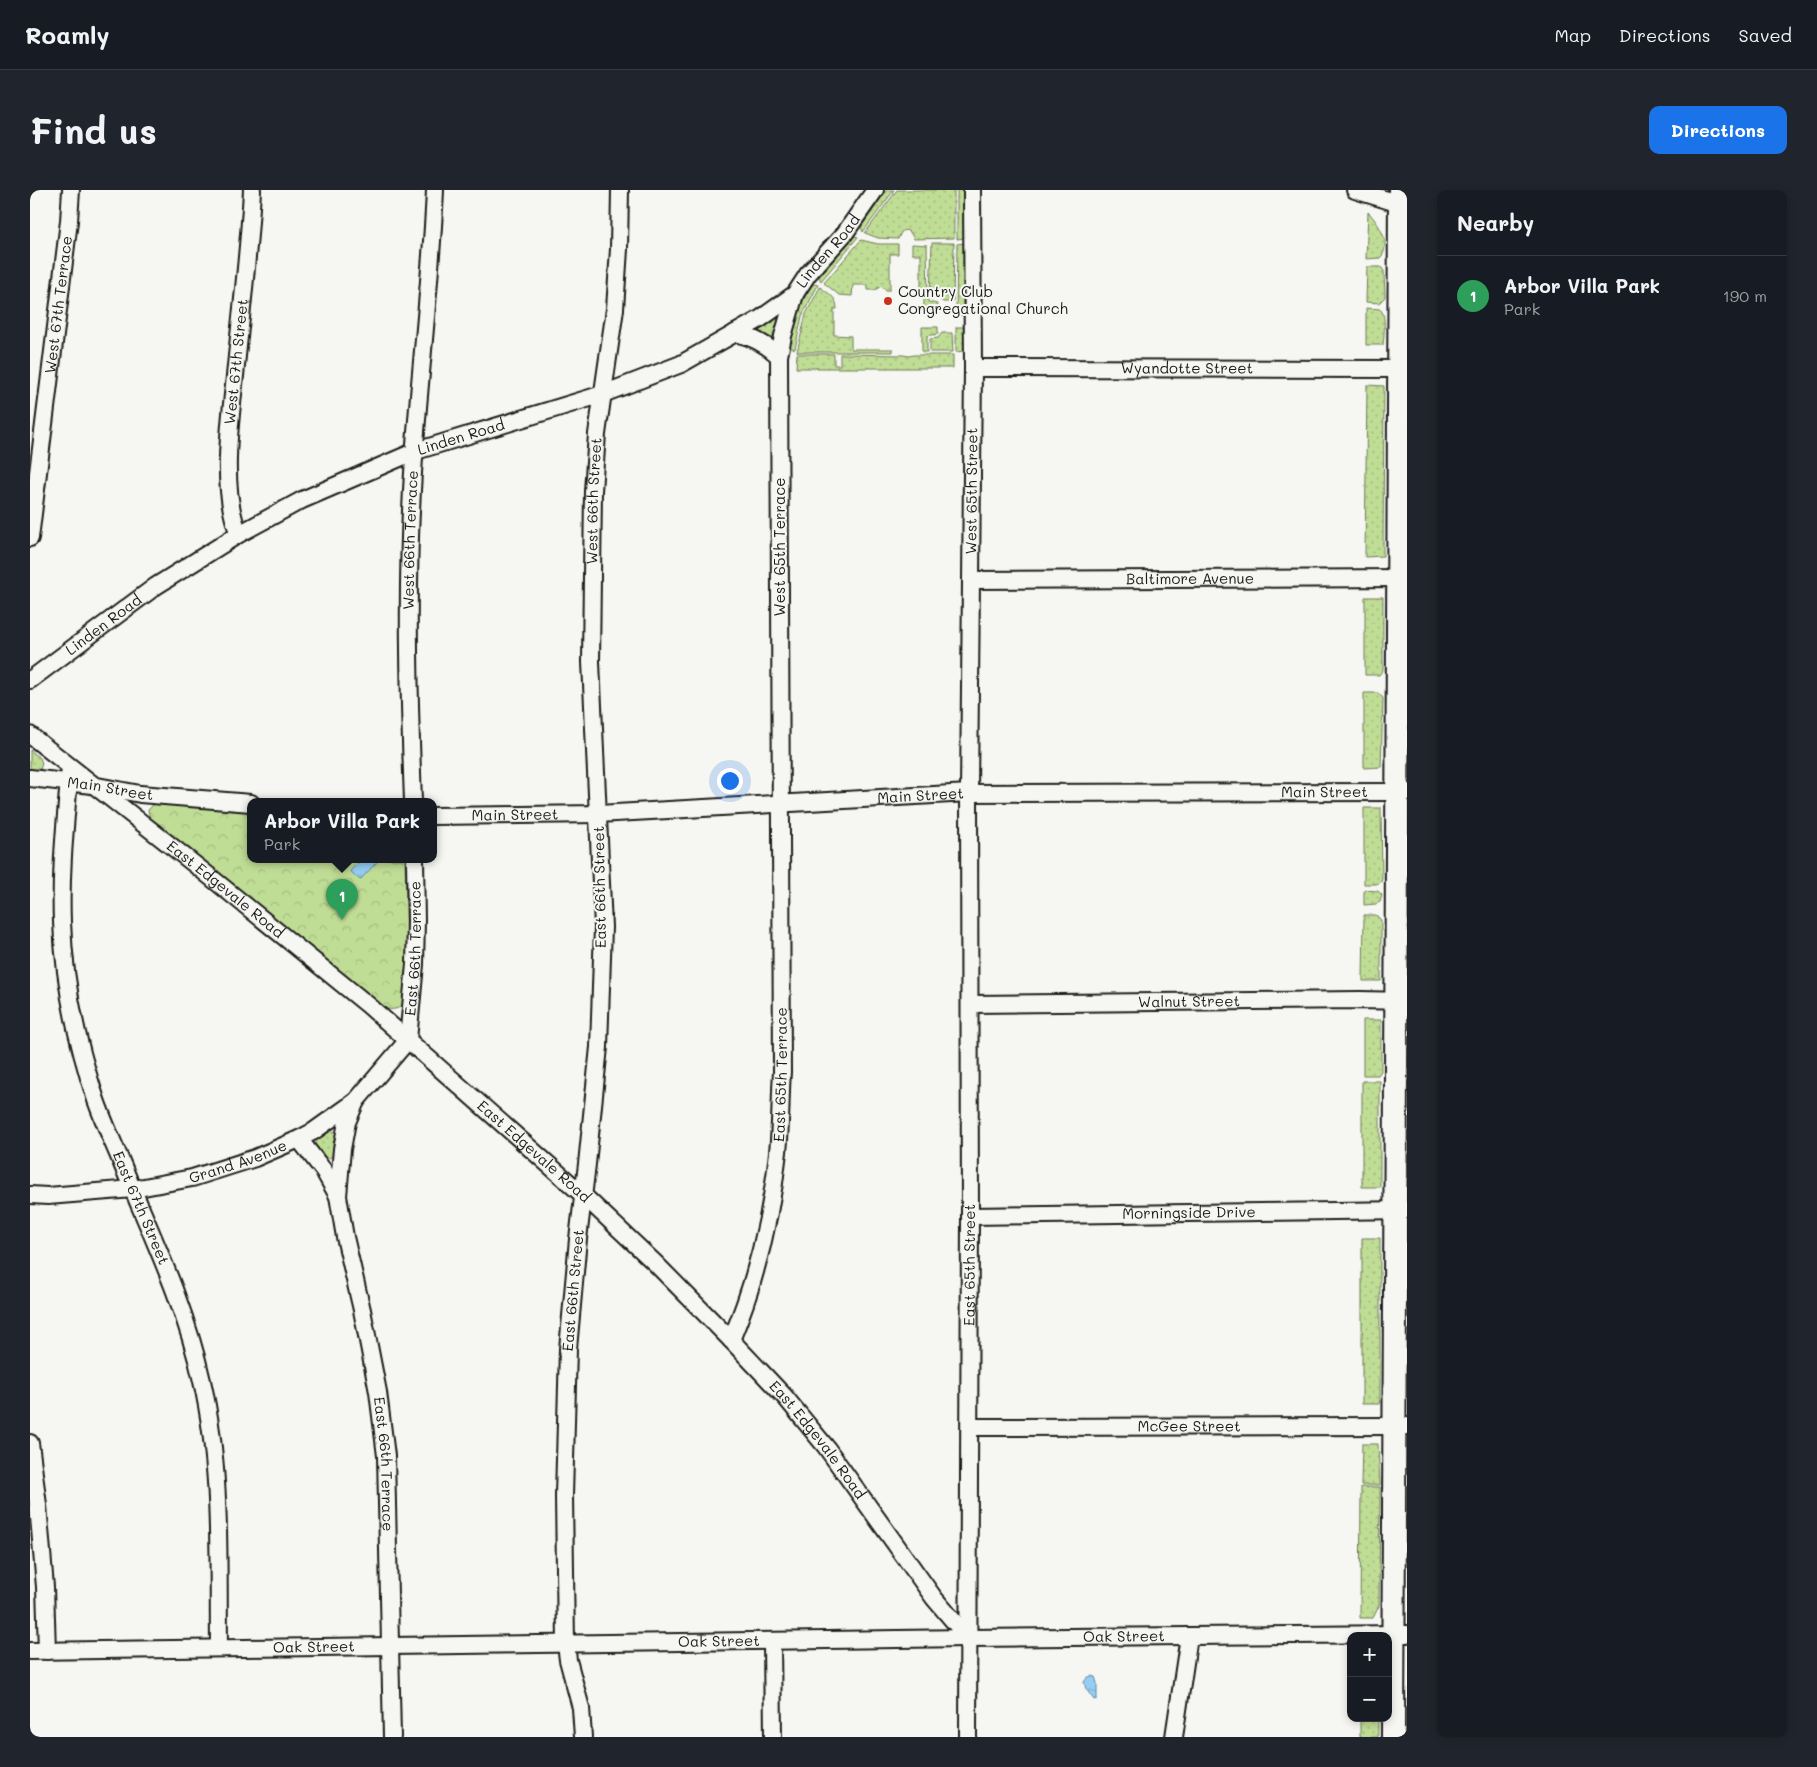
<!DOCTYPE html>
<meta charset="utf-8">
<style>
body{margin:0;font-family:Mali,sans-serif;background:#20242c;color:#f1f3f6}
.controls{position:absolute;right:15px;bottom:15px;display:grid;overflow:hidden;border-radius:10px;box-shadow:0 2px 8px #0003}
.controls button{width:45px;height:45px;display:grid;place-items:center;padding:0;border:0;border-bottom:1px solid #363941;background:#171b24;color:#f1f3f6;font:25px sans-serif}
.you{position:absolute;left:699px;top:590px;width:18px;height:18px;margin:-12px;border:4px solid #fff;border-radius:50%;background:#1a73e8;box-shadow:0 0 0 8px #1a73e833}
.badge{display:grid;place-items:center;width:32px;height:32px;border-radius:50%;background:#1a73e8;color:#fff;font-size:16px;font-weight:700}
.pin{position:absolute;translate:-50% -41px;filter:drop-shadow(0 1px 2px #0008)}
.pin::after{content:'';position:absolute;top:26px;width:18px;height:15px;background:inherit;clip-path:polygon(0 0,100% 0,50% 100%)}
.popup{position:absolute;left:217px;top:608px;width:190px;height:65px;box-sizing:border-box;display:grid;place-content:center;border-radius:10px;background:#171b24;filter:drop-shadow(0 1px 4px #0005);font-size:16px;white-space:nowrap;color:#9ea1a6}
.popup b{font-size:19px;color:#f1f3f6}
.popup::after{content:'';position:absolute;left:50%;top:100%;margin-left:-10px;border:10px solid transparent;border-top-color:#171b24}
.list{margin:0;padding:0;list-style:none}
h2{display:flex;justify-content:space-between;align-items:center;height:65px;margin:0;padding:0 20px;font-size:21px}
h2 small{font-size:16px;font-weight:400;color:#9ea1a6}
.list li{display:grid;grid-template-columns:32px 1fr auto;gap:15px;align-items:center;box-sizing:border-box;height:80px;padding:0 20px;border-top:1px solid #363941}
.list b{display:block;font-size:19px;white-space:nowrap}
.list p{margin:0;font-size:16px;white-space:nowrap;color:#9ea1a6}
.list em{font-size:16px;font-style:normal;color:#9ea1a6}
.map{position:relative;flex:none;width:1377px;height:1547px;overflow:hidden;border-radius:10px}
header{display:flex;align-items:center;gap:30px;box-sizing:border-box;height:70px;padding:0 25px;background:#171b24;border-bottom:1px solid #363941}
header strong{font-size:24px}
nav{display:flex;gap:28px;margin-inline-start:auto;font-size:18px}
.intro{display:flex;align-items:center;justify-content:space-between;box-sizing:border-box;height:120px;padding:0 30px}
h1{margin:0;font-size:35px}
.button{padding:12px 22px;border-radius:10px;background:#1a73e8;color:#fff;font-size:18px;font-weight:700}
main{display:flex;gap:30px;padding:0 30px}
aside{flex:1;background:#171b24;border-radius:10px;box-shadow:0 2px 8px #0003}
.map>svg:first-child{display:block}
</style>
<header>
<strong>Roamly</strong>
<nav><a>Map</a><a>Directions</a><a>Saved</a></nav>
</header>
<div class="intro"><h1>Find us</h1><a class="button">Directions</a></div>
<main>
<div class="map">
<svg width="1377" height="1547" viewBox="0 0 1377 1547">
<defs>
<pattern id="grass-dots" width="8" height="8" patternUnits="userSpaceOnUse" patternTransform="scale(1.25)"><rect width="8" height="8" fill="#c0dd95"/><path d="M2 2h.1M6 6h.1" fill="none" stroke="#a4bd80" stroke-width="1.8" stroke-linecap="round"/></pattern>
<pattern id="park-crowns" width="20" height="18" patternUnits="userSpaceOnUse" patternTransform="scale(1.25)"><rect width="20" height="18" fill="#c0dd95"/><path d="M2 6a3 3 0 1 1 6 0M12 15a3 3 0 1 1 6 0" fill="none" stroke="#a4bd80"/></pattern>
<pattern id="water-ripples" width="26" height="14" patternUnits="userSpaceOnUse" patternTransform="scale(1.25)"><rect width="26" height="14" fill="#95cdf4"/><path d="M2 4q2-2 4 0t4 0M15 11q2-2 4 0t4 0" fill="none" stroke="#80afd1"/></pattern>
</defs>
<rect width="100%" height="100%" fill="#f6f6f2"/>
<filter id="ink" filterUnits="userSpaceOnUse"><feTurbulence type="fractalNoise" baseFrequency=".02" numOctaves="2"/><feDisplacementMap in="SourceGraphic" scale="10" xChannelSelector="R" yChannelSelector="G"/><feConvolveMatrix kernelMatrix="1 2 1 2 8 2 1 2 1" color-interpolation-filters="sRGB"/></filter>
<g filter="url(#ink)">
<path fill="url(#grass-dots)" stroke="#6e7c58" d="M 857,0 L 864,0 L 833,42 L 831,37 Z
M 867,0 L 924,0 L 924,48 L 884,49 L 880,42 L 875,40 L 871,42 L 868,49 L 848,48 L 835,43 Z
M 927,0 L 935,0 L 935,48 L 927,49 Z
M 1338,22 C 1348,32 1363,55 1350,68 L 1336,69 Z
M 824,46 L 828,47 L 791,91 L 789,87 Z
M 831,50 L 848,54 L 868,54 L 868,64 L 860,64 L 860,100 L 856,100 L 851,96 L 845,100 L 838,100 L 838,95 L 823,95 L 822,106 L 809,105 L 794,93 Z
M 902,53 L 924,53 L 923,112 L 913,112 L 906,106 L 900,104 Z
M 935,53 L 935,125 L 926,125 L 927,54 Z
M 882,54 L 897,55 L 898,112 L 907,114 L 909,124 L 894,123 L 894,102 L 891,101 L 891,64 L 882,64 Z
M 1337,77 L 1351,77 L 1354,81 L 1355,107 L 1349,113 L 1336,112 Z
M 783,94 L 788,95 L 772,126 L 765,159 L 760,157 C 764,136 769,112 783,94 Z
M 790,97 C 799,104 807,107 807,119 L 804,119 L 804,145 L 821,146 L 821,159 L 863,159 L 863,162 L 767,162 L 776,124 Z
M 1336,118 C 1340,119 1345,118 1349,119 C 1357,121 1354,147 1353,155 L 1336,155 Z
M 747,127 L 750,128 L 750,130 L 745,149 L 741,150 L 728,143 L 729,140 Z
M 892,137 L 908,137 L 908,144 L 897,146 L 897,162 L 892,162 Z
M 926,137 L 934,137 L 934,161 L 926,162 Z
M 912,143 L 922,143 L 923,162 L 900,162 L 900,149 L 908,148 Z
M 767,164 L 804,164 L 804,175 L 810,175 L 810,164 L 873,165 L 879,166 L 884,165 L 923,165 L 923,178 L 766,178 Z
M 1337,195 L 1354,196 L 1353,366 L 1335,367 Z
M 1335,407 L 1353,407 L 1353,480 L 1349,485 L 1335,485 Z
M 1334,503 L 1348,503 L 1353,508 L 1351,577 L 1334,578 Z
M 0,560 L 10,568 L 12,573 L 10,580 L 0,580 Z
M 1334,618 L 1351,618 L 1352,689 L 1351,692 L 1346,694 L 1334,694 Z
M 1334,700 L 1348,701 L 1352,705 L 1350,712 L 1346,714 L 1334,715 Z
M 1334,725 L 1346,725 L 1351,730 L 1351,791 L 1333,791 Z
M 1333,830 L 1351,830 L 1351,881 L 1348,885 L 1333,885 Z
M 1332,891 L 1350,891 L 1350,997 L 1332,997 Z
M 301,941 L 305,942 L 308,945 L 304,965 L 299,968 L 295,968 L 286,958 L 285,954 L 289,948 Z
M 1332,1048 L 1350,1048 L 1350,1208 L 1349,1214 L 1332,1214 Z
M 1332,1254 L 1348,1254 L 1350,1295 L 1331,1295 Z
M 1331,1297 L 1350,1297 L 1349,1416 L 1343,1428 L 1330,1428 Z
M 1330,1528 L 1348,1528 L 1348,1547 L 1330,1547 Z"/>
<path fill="url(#park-crowns)" stroke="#6e7c58" d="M 125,613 L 221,621 L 221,669 L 375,669 L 377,762 L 374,811 C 371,819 365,820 356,819 L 273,750 L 127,635 L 120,629 L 118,620 Z"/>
<path fill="url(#water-ripples)" stroke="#65869e" d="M 332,669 L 345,669 L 348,671 L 330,690 L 320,681 Z
M 1061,1486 L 1065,1487 L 1067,1493 L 1067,1509 L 1064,1510 L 1056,1499 L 1054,1492 L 1057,1488 Z"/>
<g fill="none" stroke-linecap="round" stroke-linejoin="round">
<g stroke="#1c1c1c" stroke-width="20">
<g id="minor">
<path d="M 1325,0 L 1370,14"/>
<path d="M 705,143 C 723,147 736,154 749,166"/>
<path id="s1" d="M 943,178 L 1377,179"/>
<path id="s2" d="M 209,344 C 190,299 200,234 205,186 C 211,124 219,62 222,0"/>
<path id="s3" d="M 0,348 L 39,31 L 41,0"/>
<path id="s4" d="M 942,390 L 1377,388"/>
<path id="s5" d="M 0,490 L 126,396 L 209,344 L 272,310 L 386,261 L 573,204 L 651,174 L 730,129 L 765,104 L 778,84 L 815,43 L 845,0"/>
<path id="s6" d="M 0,545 L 173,681 L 338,815 L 553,1005 L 625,1073 L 701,1150 L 755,1207 L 796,1257 L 904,1408 L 938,1448"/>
<path id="s7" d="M 40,577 C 36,628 30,680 32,732 C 34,792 47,853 66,910 C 73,930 82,950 90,969 C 120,1042 155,1113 172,1191 C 192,1278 188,1369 189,1458"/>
<path id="s8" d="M 0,588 L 62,595 L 110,604 L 221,613"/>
<path id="s9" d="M 383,611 C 379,502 376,392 383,283 C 389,188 401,94 405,0"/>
<path id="s10" d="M 403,626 L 568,624 L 939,603 L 1377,602"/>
<path id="s11" d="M 940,814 L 1330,810 L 1377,811"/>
<path id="s12" d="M 326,911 L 317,932 L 312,959 L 308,1006 L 315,1047 L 332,1120 L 348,1202 L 356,1266 L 362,1547"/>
<path d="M 269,949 L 294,981 L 308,1006"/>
<path id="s13" d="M 0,1005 L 18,1006 L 103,999 L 162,988 L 225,968 L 269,949 L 284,941 L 326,911 L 378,850 L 385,774 L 386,731 L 385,669"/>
<path id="s14" d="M 940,1026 L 1377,1020"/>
<path id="s15" d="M 701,1150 C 727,1089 741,1027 748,962 C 751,935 750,908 752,882 L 749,166 L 753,146 L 765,104"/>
<path id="s16" d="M 940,1237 L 1377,1236"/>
<path d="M 0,1253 L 8,1315 L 15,1397 L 17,1461"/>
<path d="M 742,1451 L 743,1547"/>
<path id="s17" d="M 0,1461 L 938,1448 L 1377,1444"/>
<path id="s18" d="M 553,1547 L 551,1518 L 538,1470 L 536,1454 L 534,1306 L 538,1159 L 548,1049 L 557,974 L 569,857 L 573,737 L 561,472 L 563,301 L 567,244 L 585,119 L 589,59 L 590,0"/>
<path id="s19" d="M 938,1547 L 940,1026 L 939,603 L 943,178 L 942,0"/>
<path d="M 1144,1547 L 1159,1446"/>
</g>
</g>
<g stroke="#1c1c1c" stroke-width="26">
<path id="secondary" d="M 1363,1547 L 1370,0"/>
</g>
<use href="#minor" stroke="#f6f6f2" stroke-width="16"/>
<use href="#secondary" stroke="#f6f6f2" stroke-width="22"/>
</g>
</g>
<circle fill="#c8321e" stroke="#f6f6f2" stroke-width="2" cx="858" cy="111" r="5"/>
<g text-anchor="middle" stroke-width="4" stroke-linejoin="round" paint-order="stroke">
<g font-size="15" fill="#1c1c1c" stroke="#f6f6f2">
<text dy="5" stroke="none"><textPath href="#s5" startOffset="918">Linden Road</textPath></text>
<text dy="5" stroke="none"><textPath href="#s3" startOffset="235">West 67th Terrace</textPath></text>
<text dy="5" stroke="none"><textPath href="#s2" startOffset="174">West 67th Street</textPath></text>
<text dy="5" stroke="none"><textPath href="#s1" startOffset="214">Wyandotte Street</textPath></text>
<text dy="5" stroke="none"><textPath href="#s5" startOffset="498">Linden Road</textPath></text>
<text dy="5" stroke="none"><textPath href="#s19" startOffset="1246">West 65th Street</textPath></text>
<text dy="5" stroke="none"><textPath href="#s18" startOffset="1240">West 66th Street</textPath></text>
<text dy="5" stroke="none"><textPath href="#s9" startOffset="261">West 66th Terrace</textPath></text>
<text transform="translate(750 357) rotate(-90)" y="5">West 65th Terrace</text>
<text dy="5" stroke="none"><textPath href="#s4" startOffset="218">Baltimore Avenue</textPath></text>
<text dy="5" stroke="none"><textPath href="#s5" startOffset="92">Linden Road</textPath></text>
<text dy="5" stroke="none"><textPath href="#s8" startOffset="81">Main Street</textPath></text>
<text dy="5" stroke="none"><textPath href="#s10" startOffset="892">Main Street</textPath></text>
<text dy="5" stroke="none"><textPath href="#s10" startOffset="488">Main Street</textPath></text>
<text dy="5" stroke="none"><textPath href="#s10" startOffset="82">Main Street</textPath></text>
<text transform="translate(570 697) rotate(-91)" y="5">East 66th Street</text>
<text dy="5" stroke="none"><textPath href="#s6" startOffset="249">East Edgevale Road</textPath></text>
<text dy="5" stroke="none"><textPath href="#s13" startOffset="518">East 66th Terrace</textPath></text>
<text dy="5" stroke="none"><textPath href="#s11" startOffset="219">Walnut Street</textPath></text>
<text dy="5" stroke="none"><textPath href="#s15" startOffset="272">East 65th Terrace</textPath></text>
<text dy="5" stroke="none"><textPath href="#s6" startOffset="654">East Edgevale Road</textPath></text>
<text dy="5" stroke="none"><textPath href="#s13" startOffset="212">Grand Avenue</textPath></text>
<text dy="5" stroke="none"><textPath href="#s7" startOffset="454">East 67th Street</textPath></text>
<text dy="5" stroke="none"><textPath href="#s14" startOffset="219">Morningside Drive</textPath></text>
<text dy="5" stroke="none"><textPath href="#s19" startOffset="472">East 65th Street</textPath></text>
<text dy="5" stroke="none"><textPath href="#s18" startOffset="449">East 66th Street</textPath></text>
<text dy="5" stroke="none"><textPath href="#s16" startOffset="219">McGee Street</textPath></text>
<text dy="5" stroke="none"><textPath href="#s6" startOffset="1059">East Edgevale Road</textPath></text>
<text dy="5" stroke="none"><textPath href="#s12" startOffset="370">East 66th Terrace</textPath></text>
<text dy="5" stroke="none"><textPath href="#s17" startOffset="1094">Oak Street</textPath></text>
<text dy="5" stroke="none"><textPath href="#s17" startOffset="689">Oak Street</textPath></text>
<text dy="5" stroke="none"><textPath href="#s17" startOffset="284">Oak Street</textPath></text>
</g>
<g font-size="15" fill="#1c1c1c" stroke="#f6f6f2" text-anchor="start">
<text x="868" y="107">Country Club<tspan x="868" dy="17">Congregational Church</tspan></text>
</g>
</g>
</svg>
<div class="controls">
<button>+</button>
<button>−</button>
</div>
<div class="you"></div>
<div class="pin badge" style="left:312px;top:730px;background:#2e9e5b">1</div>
<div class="popup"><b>Arbor Villa Park</b>Park</div>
</div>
<aside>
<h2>Nearby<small></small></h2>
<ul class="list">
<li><span class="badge" style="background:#2e9e5b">1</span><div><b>Arbor Villa Park</b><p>Park</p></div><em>190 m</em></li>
</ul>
</aside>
</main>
